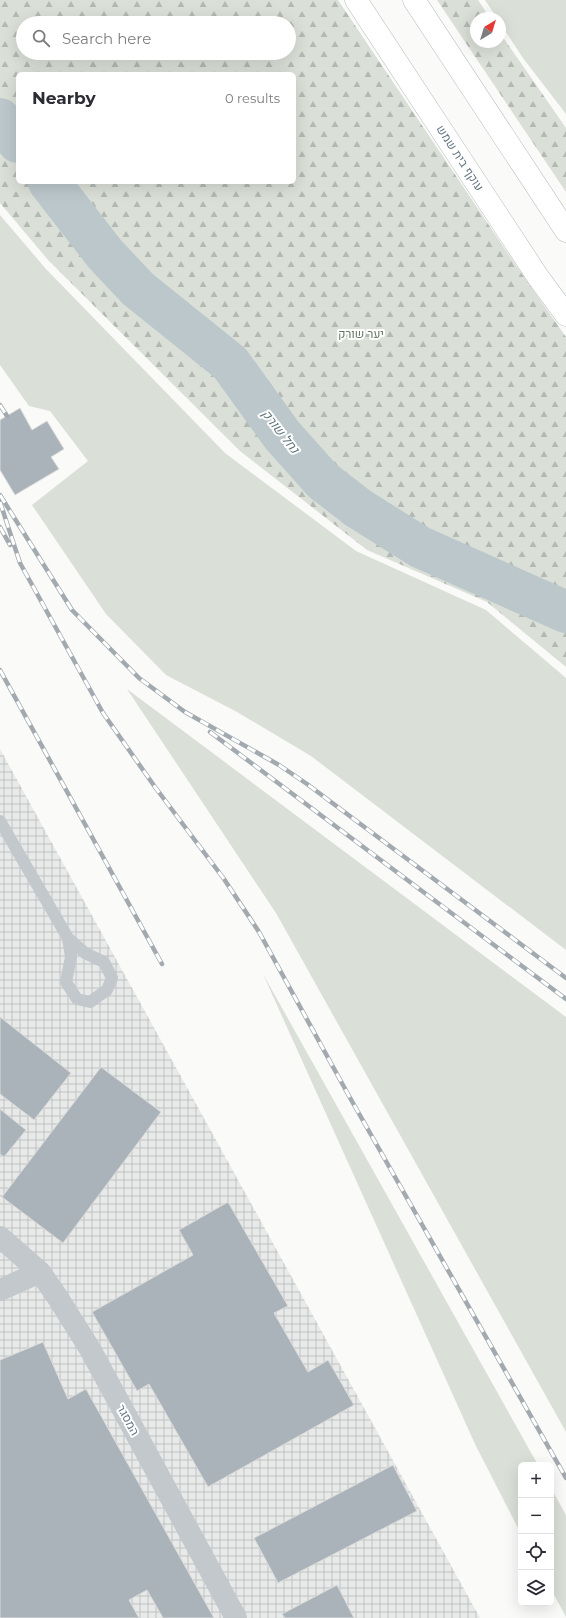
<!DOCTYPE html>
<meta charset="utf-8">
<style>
body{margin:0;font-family:Montserrat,Heebo,sans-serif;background:#f7f7f7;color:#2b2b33}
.controls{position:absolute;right:12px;bottom:12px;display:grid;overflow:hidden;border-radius:6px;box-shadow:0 4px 16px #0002}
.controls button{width:36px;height:36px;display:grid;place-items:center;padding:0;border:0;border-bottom:1px solid #e1e1e2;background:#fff;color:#2b2b33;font:20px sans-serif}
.compass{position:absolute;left:470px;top:12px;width:36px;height:36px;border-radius:50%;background:#fff;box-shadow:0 4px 16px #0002;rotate:38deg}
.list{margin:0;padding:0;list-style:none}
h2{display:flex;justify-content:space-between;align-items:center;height:52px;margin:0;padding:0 16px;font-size:17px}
h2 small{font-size:13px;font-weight:400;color:#7c7c81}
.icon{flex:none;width:22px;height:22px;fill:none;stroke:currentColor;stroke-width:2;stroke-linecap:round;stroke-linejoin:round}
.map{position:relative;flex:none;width:566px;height:1618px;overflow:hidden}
.search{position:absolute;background:#fff;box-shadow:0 4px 16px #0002;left:16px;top:16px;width:280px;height:44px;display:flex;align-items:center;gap:10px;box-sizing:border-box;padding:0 14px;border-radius:22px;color:#7c7c81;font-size:15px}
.panel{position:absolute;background:#fff;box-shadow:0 4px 16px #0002;left:16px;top:72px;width:280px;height:112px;border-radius:6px}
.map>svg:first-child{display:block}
</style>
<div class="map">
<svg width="566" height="1618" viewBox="0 0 566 1618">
<defs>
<pattern id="industrial-grid" width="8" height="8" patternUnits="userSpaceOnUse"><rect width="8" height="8" fill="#e8e9e9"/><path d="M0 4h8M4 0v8" fill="none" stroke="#c0c1c2"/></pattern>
<pattern id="forest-firs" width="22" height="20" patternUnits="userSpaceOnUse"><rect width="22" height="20" fill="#dadfd7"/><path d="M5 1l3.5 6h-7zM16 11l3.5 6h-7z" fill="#b4b9b4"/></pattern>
</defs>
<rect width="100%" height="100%" fill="#fafaf8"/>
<path fill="url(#industrial-grid)" d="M 0,749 L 480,1618 L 0,1618 Z"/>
<path fill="#dadfd7" d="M 485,0 L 566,0 L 566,114 L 523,58 L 500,23 L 500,18 L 497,18 Z
M 0,215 L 46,269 L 225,453 L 356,551 L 486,610 L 566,678 L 566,950 L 311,756 L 237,712 L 166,675 L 106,614 L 32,505 L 88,461 L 50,411 L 29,406 L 0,365 Z
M 127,689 L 566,1017 L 566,1432 L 276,913 Z
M 263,974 L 538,1465 L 521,1465 L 521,1534 L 475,1444 Z
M 551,1488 L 566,1515 L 566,1617 L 551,1589 Z"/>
<path fill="url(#forest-firs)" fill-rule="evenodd" d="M 0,0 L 338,0 L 513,261 L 566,337 L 566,667 L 487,602 L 367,550 L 240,451 L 49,261 L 0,203 ZM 23,23 L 289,23 L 289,53 L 23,53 ZM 18,74 L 294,74 L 294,182 L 18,182 Z
M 437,0 L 478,0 L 490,18 L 476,18 L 476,42 L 500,42 L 500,33 L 566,128 L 566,192 Z"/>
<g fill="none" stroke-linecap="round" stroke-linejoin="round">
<path stroke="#bbc7cb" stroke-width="42" d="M 0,119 L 18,142
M 49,182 L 105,254 L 138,289 L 230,363 L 282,435 L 323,481 L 358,508 L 420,547 L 566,612"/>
</g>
<path fill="#aab3b9" stroke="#dcdcda" d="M 20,408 L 32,430 L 47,421 L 64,449 L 51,457 L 59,469 L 15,495 L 0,470 L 0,420 Z
M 0,1017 L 71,1073 L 34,1120 L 0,1094 Z
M 101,1067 L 161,1112 L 63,1243 L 2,1197 Z
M 0,1109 L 26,1130 L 4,1157 L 0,1154 Z
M 228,1202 L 288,1306 L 274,1313 L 308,1372 L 328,1360 L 354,1405 L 208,1487 L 149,1384 L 137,1391 L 92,1312 L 193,1255 L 179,1230 Z
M 43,1342 L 68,1399 L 86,1389 L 214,1618 L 163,1618 L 147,1590 L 129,1600 L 139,1618 L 0,1618 L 0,1360 Z
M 393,1465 L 417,1511 L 278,1583 L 254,1538 Z
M 337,1585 L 354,1618 L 285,1618 L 282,1614 Z"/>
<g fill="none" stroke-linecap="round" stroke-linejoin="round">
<g stroke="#b3babf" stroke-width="23">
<path id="secondary" d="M 356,0 L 538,277 L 566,315
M 414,0 L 566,231"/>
</g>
<path stroke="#c3c8cc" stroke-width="12" d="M 0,821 L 68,938 L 85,953 L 104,962 L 112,978 L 107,990 L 90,1002 L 77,999 L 66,982 L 71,957 L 68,938"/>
<path stroke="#c3c8cc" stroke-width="22" d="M 0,1237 L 40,1272 L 58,1298 L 90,1349 L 236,1618
M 0,1290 L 40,1272"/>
<use href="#secondary" stroke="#fff" stroke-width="22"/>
<g stroke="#a2aab0" stroke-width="4.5">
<path id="rail" d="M 0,405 L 7,416
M 0,495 L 72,610 L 139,678 L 185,712 L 279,765 L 307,784 L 566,978
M 0,502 L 20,563 L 103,713 L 155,787 L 224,879 L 259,932 L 349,1096 L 566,1478
M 0,527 L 10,545
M 0,670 L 162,964
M 210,732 L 566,999"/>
</g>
<use href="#rail" stroke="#fff" stroke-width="3" stroke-dasharray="9" stroke-linecap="butt"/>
</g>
<g text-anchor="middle" stroke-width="4" stroke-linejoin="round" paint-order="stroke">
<g font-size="12" fill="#657683" stroke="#fff">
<text transform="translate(460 158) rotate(57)" y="4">עוקף בית שמש</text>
<text transform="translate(128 1420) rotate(61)" y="4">המסגר</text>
</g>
<g font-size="12" fill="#687a64" stroke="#fff">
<text x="361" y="338">יער שורק</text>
</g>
<g font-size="13" font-style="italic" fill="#60757c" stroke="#fff">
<text transform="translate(281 431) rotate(52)" y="5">נחל שורק</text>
</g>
</g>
</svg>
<div class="controls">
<button>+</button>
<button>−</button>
<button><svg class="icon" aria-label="locate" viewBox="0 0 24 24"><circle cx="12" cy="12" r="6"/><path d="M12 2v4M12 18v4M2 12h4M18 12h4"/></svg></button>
<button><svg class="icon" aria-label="layers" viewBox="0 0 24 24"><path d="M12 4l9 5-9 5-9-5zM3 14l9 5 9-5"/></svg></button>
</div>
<svg class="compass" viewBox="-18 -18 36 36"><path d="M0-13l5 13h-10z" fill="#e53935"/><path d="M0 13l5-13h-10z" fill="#7c7c81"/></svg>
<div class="search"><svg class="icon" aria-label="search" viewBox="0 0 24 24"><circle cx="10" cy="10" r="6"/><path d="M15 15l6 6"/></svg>Search here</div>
<section class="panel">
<h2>Nearby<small>0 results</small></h2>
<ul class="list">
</ul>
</section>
</div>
